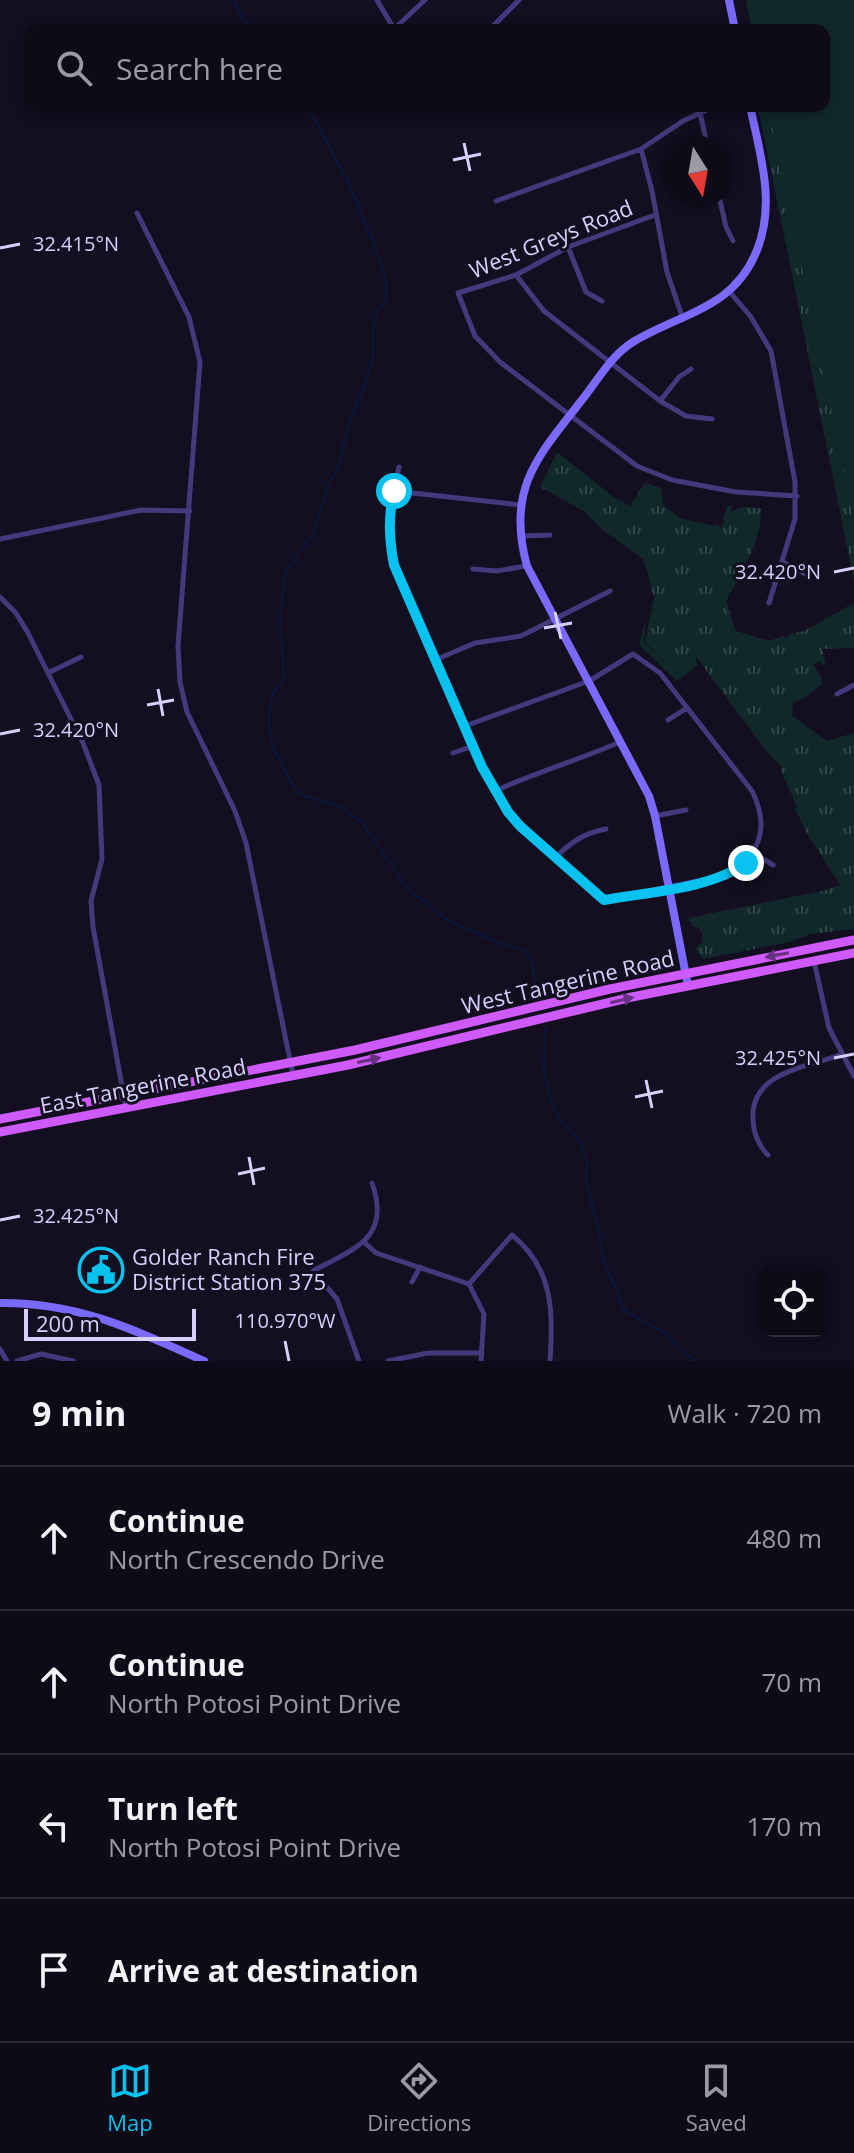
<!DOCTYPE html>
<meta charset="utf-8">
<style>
body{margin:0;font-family:"Open Sans",sans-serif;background:#171321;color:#f1f3f6}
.controls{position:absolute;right:24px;bottom:24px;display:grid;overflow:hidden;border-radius:16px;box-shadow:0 4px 12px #0003}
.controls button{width:72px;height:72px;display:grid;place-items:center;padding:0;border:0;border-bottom:2px solid #2e2b37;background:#0e0a18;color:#f1f3f6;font:40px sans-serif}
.compass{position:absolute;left:662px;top:136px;width:72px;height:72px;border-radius:50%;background:#0e0a18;box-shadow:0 4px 12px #0003;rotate:169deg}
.scale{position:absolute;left:24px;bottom:20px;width:172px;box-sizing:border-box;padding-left:8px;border:4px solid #d8cffd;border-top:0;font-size:22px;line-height:28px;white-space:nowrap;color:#d8cffd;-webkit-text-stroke:6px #130e20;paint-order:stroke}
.stop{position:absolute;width:24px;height:24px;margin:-18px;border:6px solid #09c2ef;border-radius:50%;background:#fff}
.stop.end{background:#09c2ef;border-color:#fff;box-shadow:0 2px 8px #0008}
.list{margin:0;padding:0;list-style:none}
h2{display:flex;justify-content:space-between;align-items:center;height:104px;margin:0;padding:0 32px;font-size:34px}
h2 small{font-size:26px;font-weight:400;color:#9b9aa2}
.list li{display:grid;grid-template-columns:52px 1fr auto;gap:24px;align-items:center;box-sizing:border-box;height:144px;padding:0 32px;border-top:2px solid #2e2b37}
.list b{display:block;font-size:30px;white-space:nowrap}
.list p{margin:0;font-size:26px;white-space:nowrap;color:#9b9aa2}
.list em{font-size:26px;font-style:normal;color:#9b9aa2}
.icon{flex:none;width:44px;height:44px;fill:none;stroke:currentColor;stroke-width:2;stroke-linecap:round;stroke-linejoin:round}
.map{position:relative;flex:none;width:854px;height:1361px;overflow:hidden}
.search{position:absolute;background:#0e0a18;box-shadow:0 4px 12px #0003;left:24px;right:24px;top:24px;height:88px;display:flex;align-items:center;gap:20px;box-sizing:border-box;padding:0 28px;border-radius:16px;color:#9b9aa2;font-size:30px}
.sheet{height:680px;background:#0e0a18}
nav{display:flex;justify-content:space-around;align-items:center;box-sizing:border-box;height:112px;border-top:2px solid #2e2b37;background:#0e0a18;font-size:22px;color:#9b9aa2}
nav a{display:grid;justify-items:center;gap:4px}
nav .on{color:#09c2ef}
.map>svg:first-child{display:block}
</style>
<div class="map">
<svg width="854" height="1361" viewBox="0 0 854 1361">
<defs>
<pattern id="grass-tufts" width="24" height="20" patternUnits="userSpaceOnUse" patternTransform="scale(2)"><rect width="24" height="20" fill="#11282a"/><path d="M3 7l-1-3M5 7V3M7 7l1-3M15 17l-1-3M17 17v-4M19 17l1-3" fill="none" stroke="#33464a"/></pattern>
</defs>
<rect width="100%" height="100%" fill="#130e20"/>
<path fill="url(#grass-tufts)" d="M 758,106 L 780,106 L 854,397 L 854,582 Z
M 557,452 L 615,498 L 630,506 L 645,483 L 661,488 L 663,505 L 680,518 L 713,526 L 717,524 L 721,528 L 725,520 L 723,519 L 728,505 L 732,506 L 730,512 L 743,507 L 761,508 C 762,541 741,573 726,601 L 736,631 L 769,641 L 783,636 L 787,638 L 790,634 L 804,631 L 854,603 L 854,648 L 822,649 L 826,663 L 822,665 L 821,661 L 813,664 L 821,676 L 822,684 L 804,698 L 793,702 L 792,716 L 827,741 L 854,733 L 854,929 L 811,934 L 789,942 L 703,959 L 695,949 L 702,942 L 702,932 L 698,927 L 693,927 L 688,918 L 822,891 L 840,885 L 806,832 L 795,808 L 797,807 L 781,770 L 782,767 L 767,752 L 697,658 L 695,659 L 698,665 L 677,681 L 639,645 L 646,619 L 644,643 L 657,654 L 645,642 L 654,598 L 644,560 L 603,530 L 584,511 L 540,487 Z"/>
<path fill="#11282a" d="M 746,0 L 854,0 L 854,517 L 768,106 L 824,106 L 824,30 L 752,30 Z"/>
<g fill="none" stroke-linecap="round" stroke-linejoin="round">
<path stroke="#0b183c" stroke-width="2" d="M 233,0 L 244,20 L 258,30
M 304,106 L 313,116 L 347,180 L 373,241 L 386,280 L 386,300 L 378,310 L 373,330 L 373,356 L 365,385 L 351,419 L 337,469 L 327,487 L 314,533 L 285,573 L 280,618 L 284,680 L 273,693 L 269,712 L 269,726 L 273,748 L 292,784 L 301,795 L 342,807 L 363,824 L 408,889 L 446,919 L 498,943 L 524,950 L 532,961 L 536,993
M 545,1029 L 544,1072 L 553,1108 L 565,1126 L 579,1139 L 587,1161 L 586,1182 L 598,1226 L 603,1258 L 625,1311 L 660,1330 L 695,1361"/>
<path stroke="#433a7d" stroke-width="5" d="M 377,0 L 394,29
M 394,29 L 425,0
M 489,30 L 519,0
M 700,113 L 708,148
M 641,149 L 652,191 L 667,272 L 683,319
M 719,196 L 726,227 L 733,241
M 496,201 L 641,149 L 683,121 L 715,106
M 137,213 L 189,317 L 200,362 L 178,646 L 180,682 L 187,712 L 235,811 L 246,843 L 293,1075
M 655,215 L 568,247 L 516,275 L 458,293 L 475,336 L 500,362 L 637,466 L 672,480 L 736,492 L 797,496
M 568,247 L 586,292 L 602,301
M 516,275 L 544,311 L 660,401 L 686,416 L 712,419
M 729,291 L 751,317 L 771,351 L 795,482 L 795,519 L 769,603
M 660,401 L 679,377 L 691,369
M 399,467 C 391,505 387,526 394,565 L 482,767 L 508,812 L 520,826 L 604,900 L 722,876 C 759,859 771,829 752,791 L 660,673 L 633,654 L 589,681 L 465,726
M 394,491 L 521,505
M 522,536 L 550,535
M 0,539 L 141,510 L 190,511
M 783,562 L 809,576
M 473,569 L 497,571 L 526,566
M 0,597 L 16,613 L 28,633 L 83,743 L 99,785 L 102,859 L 91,901 L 93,927 L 126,1108
M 435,660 L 475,643 L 521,636 L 610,591
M 48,673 L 81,657
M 837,694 L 854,685
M 668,720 L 687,708
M 453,753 L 473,746
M 495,791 C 536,772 579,760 620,742
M 655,816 L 686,810
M 753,853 L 773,865
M 555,858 C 571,842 584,833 606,829
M 814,961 L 829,1028 L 854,1076
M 768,1155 C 758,1145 754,1135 753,1121 C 749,1071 808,1068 842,1054
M 365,1243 L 376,1253 L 469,1284 L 484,1314 L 481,1361
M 412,1282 L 420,1267
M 469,1284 L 512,1235 C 554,1269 553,1312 550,1361
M 0,1349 L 7,1361
M 17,1361 L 41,1354 L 73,1361
M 359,1361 L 337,1299 L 313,1271 C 353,1249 392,1239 372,1183
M 388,1361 L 428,1353 L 482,1353"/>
<path stroke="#7b6af9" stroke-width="8" d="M 729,0 L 735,30
M 688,986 L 655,816 L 649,796 L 527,566 C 505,487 540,454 585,396 C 599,378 613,354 633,342 C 681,313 734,309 757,250 C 776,203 760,154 750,106
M 0,1303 C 77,1302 135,1330 204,1361"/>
<path stroke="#cd5af9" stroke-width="9" d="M 0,1119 L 355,1050 L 610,989 L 854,940
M 0,1132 L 348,1065 L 632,997 L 854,953"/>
</g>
<defs><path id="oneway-solid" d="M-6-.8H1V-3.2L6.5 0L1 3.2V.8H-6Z" transform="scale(2)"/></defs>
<g fill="#673082">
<use href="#oneway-solid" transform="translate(777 955) rotate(169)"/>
<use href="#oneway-solid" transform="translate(622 1000) rotate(-13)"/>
<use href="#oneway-solid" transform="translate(369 1060) rotate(-12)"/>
</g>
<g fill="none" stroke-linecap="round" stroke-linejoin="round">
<path stroke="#09c2ef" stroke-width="10" d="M 394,491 C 388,517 389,539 394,565 L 482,767 L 508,812 L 520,826 L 604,900 C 648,892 710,889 746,863"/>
</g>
<path fill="none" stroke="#d8cffd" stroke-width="3" d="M 464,143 L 470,171M 453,160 L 481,154M 0,248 L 20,244M 834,572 L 854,568M 555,612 L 561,639M 544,628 L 572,623M 158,689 L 163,716M 147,705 L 174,700M 0,734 L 20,730M 834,1058 L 854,1054M 646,1080 L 652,1108M 635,1097 L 663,1091M 249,1157 L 254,1185M 238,1174 L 265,1168M 0,1220 L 20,1216M 285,1341 L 289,1361"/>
<defs>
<g id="civic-ring" transform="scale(2.3)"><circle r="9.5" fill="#130e20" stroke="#09c2ef" stroke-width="1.5"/><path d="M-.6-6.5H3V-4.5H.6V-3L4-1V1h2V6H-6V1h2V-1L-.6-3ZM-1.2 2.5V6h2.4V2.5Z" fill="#09c2ef"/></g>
</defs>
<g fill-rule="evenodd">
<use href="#civic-ring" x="101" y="1270"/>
</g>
<g text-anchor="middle" stroke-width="6" stroke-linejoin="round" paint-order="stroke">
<g font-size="22" fill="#d8cffd" stroke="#130e20">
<text transform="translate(551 239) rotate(-22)" y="8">West Greys Road</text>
<text transform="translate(568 982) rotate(-13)" y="8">West Tangerine Road</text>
<text transform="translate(143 1086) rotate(-11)" y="8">East Tangerine Road</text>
</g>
<g font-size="22" fill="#d8cffd" stroke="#130e20" text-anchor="start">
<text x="132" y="1265">Golder Ranch Fire<tspan x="132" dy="25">District Station 375</tspan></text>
</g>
</g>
<g font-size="20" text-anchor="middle" fill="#d8cffd" stroke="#130e20" stroke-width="6" stroke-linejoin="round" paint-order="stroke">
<text x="76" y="251">32.415°N</text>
<text x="778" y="579">32.420°N</text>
<text x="76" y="737">32.420°N</text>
<text x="778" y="1065">32.425°N</text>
<text x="76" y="1223">32.425°N</text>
<text x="285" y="1328">110.970°W</text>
</g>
</svg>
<div class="controls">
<button><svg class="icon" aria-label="locate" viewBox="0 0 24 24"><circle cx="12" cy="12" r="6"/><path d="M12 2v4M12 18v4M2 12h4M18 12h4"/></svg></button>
</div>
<svg class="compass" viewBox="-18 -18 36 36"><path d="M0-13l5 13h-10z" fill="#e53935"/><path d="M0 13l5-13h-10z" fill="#9b9aa2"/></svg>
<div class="scale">200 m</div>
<div class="stop" style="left:394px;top:491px"></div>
<div class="stop end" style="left:746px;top:863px"></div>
<div class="search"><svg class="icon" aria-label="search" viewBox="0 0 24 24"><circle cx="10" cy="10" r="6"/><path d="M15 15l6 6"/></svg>Search here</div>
</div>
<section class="sheet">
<h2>9 min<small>Walk · 720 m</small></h2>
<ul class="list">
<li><svg class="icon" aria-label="ahead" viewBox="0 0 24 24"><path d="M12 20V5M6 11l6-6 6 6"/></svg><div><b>Continue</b><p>North Crescendo Drive</p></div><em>480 m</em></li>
<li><svg class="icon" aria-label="ahead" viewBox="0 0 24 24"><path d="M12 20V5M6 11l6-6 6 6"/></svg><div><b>Continue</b><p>North Potosi Point Drive</p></div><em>70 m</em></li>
<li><svg class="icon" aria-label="left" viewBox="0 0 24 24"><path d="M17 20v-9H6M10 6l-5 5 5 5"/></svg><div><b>Turn left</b><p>North Potosi Point Drive</p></div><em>170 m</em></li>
<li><svg class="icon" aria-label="arrive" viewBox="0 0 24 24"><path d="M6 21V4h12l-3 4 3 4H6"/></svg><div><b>Arrive at destination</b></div></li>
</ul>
</section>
<nav>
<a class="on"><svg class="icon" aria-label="map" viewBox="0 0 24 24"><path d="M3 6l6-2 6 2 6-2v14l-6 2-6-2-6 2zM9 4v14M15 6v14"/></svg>Map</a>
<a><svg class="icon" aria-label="directions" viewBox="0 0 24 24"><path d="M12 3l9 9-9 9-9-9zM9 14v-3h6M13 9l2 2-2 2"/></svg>Directions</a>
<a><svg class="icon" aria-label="saved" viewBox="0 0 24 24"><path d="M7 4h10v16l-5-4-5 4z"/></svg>Saved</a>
</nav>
